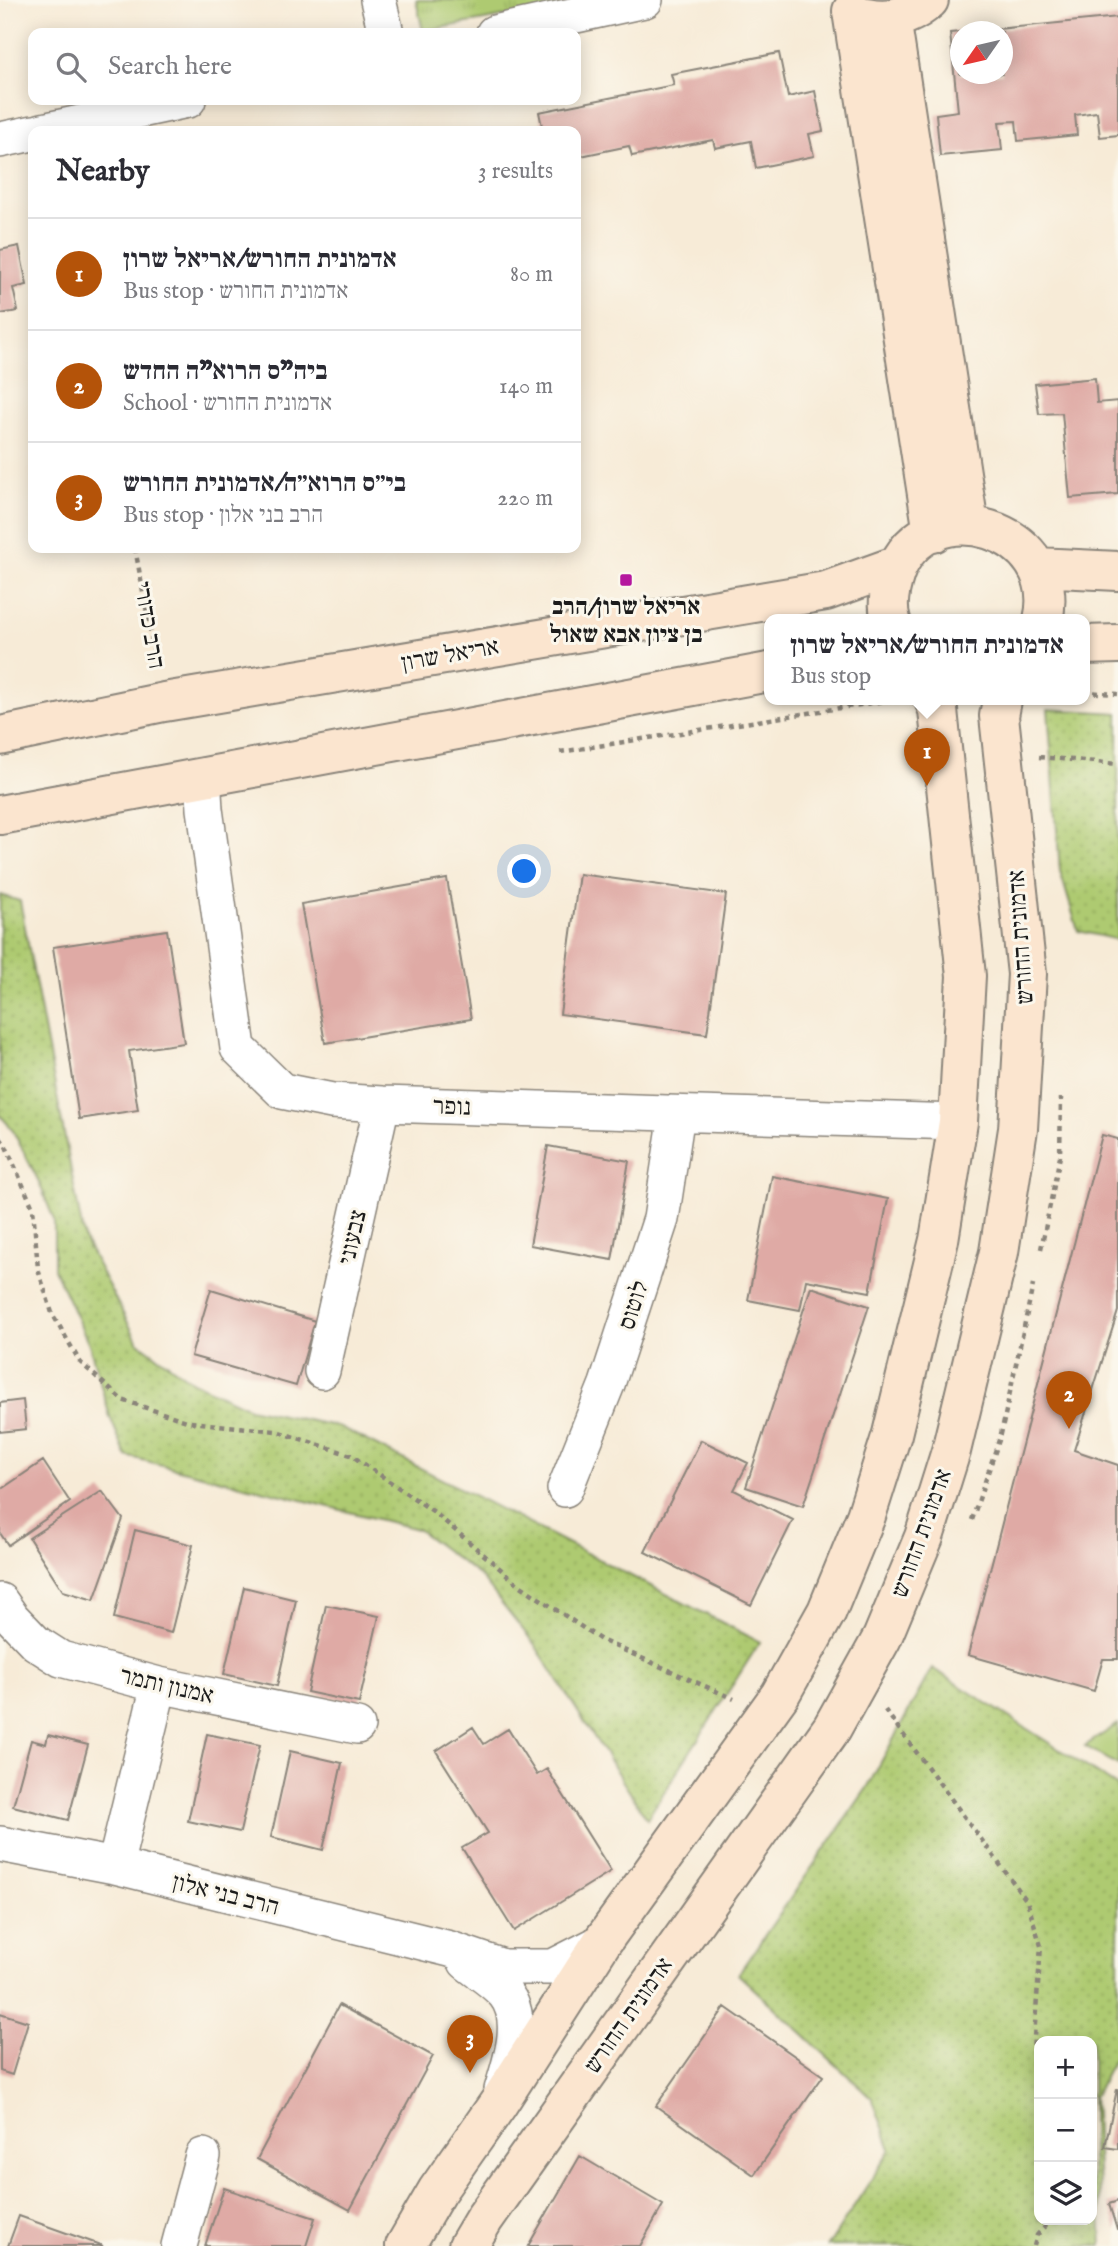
<!DOCTYPE html>
<meta charset="utf-8">
<style>
body{margin:0;font-family:"IM FELL English","Frank Ruhl Libre",serif;background:#f7f7f7;color:#2b2b33}
.controls{position:absolute;right:21px;bottom:21px;display:grid;overflow:hidden;border-radius:14px;box-shadow:0 4px 18px #0003}
.controls button{width:63px;height:63px;display:grid;place-items:center;padding:0;border:0;border-bottom:2px solid #e1e1e2;background:#fff;color:#2b2b33;font:35px sans-serif}
.compass{position:absolute;left:950px;top:21px;width:63px;height:63px;border-radius:50%;background:#fff;box-shadow:0 4px 18px #0003;rotate:236deg}
.you{position:absolute;left:525px;top:872px;width:24px;height:24px;margin:-18px;border:5px solid #fff;border-radius:50%;background:#1a73e8;box-shadow:0 0 0 10px #1a73e833}
.badge{display:grid;place-items:center;width:46px;height:46px;border-radius:50%;background:#b45309;color:#fff;font-size:23px;font-weight:700}
.pin{position:absolute;translate:-50% -58px;filter:drop-shadow(0 2px 4px #0008)}
.pin::after{content:'';position:absolute;top:37px;width:24px;height:21px;background:inherit;clip-path:polygon(0 0,100% 0,50% 100%)}
.popup{position:absolute;left:764px;top:614px;width:326px;height:91px;box-sizing:border-box;display:grid;place-content:center;border-radius:14px;background:#fff;filter:drop-shadow(0 2px 5px #0005);font-size:23px;white-space:nowrap;color:#7c7c81}
.popup b{font-size:26px;color:#2b2b33}
.popup::after{content:'';position:absolute;left:50%;top:100%;margin-left:-14px;border:14px solid transparent;border-top-color:#fff}
.list{margin:0;padding:0;list-style:none}
h2{display:flex;justify-content:space-between;align-items:center;height:91px;margin:0;padding:0 28px;font-size:30px}
h2 small{font-size:23px;font-weight:400;color:#7c7c81}
.list li{display:grid;grid-template-columns:46px 1fr auto;gap:21px;align-items:center;box-sizing:border-box;height:112px;padding:0 28px;border-top:2px solid #e1e1e2}
.list b{display:block;font-size:26px;white-space:nowrap}
.list p{margin:0;font-size:23px;white-space:nowrap;color:#7c7c81}
.list em{font-size:23px;font-style:normal;color:#7c7c81}
.icon{flex:none;width:38px;height:38px;fill:none;stroke:currentColor;stroke-width:2;stroke-linecap:round;stroke-linejoin:round}
.map{position:relative;flex:none;width:1118px;height:2246px;overflow:hidden}
.search{position:absolute;background:#fff;box-shadow:0 4px 18px #0003;left:28px;top:28px;width:553px;height:77px;display:flex;align-items:center;gap:18px;box-sizing:border-box;padding:0 24px;border-radius:14px;color:#7c7c81;font-size:26px}
.panel{position:absolute;background:#fff;box-shadow:0 4px 18px #0003;left:28px;top:126px;width:553px;height:427px;border-radius:14px}
.map>svg:first-child{display:block}
</style>
<div class="map">
<svg width="1118" height="2246" viewBox="0 0 1118 2246">
<defs>
<pattern id="grass-tufts" width="24" height="20" patternUnits="userSpaceOnUse" patternTransform="scale(1.75)"><rect width="24" height="20" fill="#aeca71"/><path d="M3 7l-1-3M5 7V3M7 7l1-3M15 17l-1-3M17 17v-4M19 17l1-3" fill="none" stroke="#95ad61"/></pattern>
<pattern id="park-dots" width="8" height="8" patternUnits="userSpaceOnUse" patternTransform="scale(1.75)"><rect width="8" height="8" fill="#aeca71"/><path d="M2 2h.1M6 6h.1" fill="none" stroke="#95ad61" stroke-width="1.8" stroke-linecap="round"/></pattern>
</defs>
<rect width="100%" height="100%" fill="#fbf7ec"/>
<filter id="ink" filterUnits="userSpaceOnUse"><feTurbulence type="fractalNoise" baseFrequency=".0143" numOctaves="2"/><feDisplacementMap in="SourceGraphic" scale="14" xChannelSelector="R" yChannelSelector="G"/><feConvolveMatrix kernelMatrix="1 2 1 2 8 2 1 2 1" color-interpolation-filters="sRGB"/></filter>
<filter id="wash" filterUnits="userSpaceOnUse"><feTurbulence type="fractalNoise" baseFrequency=".00686" numOctaves="4" result="noise"/><feDisplacementMap in="SourceGraphic" scale="28" xChannelSelector="R" yChannelSelector="G"/><feGaussianBlur stdDeviation="1.57" result="paint"/><feColorMatrix in="noise" values="0 0 0 0 0 0 0 0 0 0 0 0 0 0 0 0 0 1.4 0 .05"/><feComposite in="paint" operator="in"/></filter>
<g filter="url(#wash)">
<rect width="100%" height="100%" fill="#f7ebd7"/>
<path fill="url(#grass-tufts)" stroke="#657346" stroke-width="2" d="M 416,0 L 562,0 L 562,6 L 423,31 Z
M 1118,1724 L 1118,1765 L 1085,1746 Z"/>
<path fill="url(#park-dots)" stroke="#657346" stroke-width="2" fill-rule="evenodd" d="M 1048,709 L 1118,713 L 1118,940 L 1078,931 L 1060,871 Z
M 0,895 L 20,901 L 84,1239 L 138,1342 L 193,1382 L 249,1408 L 340,1427 L 760,1642 L 647,1819 L 535,1645 L 481,1577 L 417,1529 L 126,1456 L 110,1417 L 89,1344 L 54,1269 L 54,1220 L 38,1180 L 12,1129 L 0,1115 Z
M 932,1668 L 1118,1787 L 1118,2050 L 1094,2097 L 1102,2246 L 828,2246 L 891,2149 L 872,2098 L 738,1974 L 867,1788 ZM 1039,2041 L 1092,2041 L 1092,2220 L 1039,2220 Z"/>
<g id="blocks">
<path fill="#dfaaa5" d="M 1118,17 L 1118,135 L 1100,137 L 1097,112 L 1075,115 L 1077,135 L 1018,141 L 1016,121 L 999,122 L 1002,150 L 940,156 L 936,114 L 958,111 L 950,33 L 960,32 L 960,74 L 1002,74 L 1002,32 L 987,32 L 987,30 Z
M 779,53 L 788,97 L 815,91 L 823,131 L 809,134 L 814,156 L 756,168 L 751,141 L 715,148 L 713,140 L 632,156 L 629,146 L 576,157 L 576,131 L 543,131 L 539,112 L 674,85 L 671,74 Z
M 19,246 L 27,285 L 13,288 L 18,311 L 0,314 L 0,250 Z
M 1095,378 L 1097,403 L 1118,401 L 1118,494 L 1070,498 L 1062,413 L 1039,414 L 1035,384 Z
M 579,874 L 726,894 L 707,1034 L 560,1014 Z
M 447,879 L 471,1019 L 325,1043 L 301,904 Z
M 167,930 L 184,1043 L 129,1051 L 138,1110 L 79,1119 L 53,947 Z
M 1102,1135 L 1118,1139 L 1118,1311 L 1074,1450 L 1118,1465 L 1118,1659 L 1103,1659 L 1094,1691 L 968,1655 Z
M 548,1146 L 629,1161 L 612,1260 L 530,1245 Z
M 772,1176 L 888,1199 L 870,1292 L 806,1280 L 800,1310 L 748,1300 Z
M 811,1287 L 869,1306 L 803,1506 L 746,1487 Z
M 211,1289 L 315,1321 L 296,1386 L 191,1356 Z
M 23,1400 L 26,1429 L 0,1432 L 0,1403 Z
M 701,1440 L 748,1463 L 734,1490 L 793,1520 L 751,1605 L 645,1552 Z
M 43,1461 L 70,1502 L 8,1545 L 0,1533 L 0,1490 Z
M 102,1491 L 123,1519 L 94,1600 L 63,1591 L 29,1538 Z
M 135,1530 L 193,1545 L 171,1633 L 114,1618 Z
M 244,1587 L 296,1600 L 277,1686 L 224,1674 Z
M 326,1605 L 379,1616 L 359,1703 L 307,1692 Z
M 473,1727 L 484,1744 L 508,1729 L 537,1775 L 547,1769 L 611,1871 L 514,1931 L 462,1848 L 488,1833 L 436,1751 Z
M 207,1734 L 260,1745 L 240,1832 L 188,1821 Z
M 48,1735 L 88,1745 L 68,1820 L 13,1806 L 31,1740 L 46,1744 Z
M 290,1751 L 342,1763 L 323,1850 L 271,1837 Z
M 339,2005 L 433,2056 L 350,2210 L 257,2159 Z
M 725,2007 L 823,2076 L 754,2175 L 656,2106 Z
M 0,2013 L 28,2022 L 12,2075 L 0,2071 Z
M 1117,2089 L 1118,2089 L 1118,2149 L 1105,2147 Z
M 580,2156 L 663,2205 L 640,2246 L 528,2246 Z
M 224,2188 L 315,2218 L 306,2246 L 205,2246 Z
M 1118,2201 L 1118,2230 L 1117,2230 L 1109,2204 Z
M 19,2216 L 103,2246 L 8,2246 Z"/>
</g>
</g>
<g filter="url(#ink)">
<use href="#blocks" fill-opacity="0" stroke="#8a847a" stroke-width="2"/>
<g fill="none" stroke-linecap="round" stroke-linejoin="round">
<g stroke="#8a847a" stroke-width="38">
<path id="street" d="M 378,0 L 386,33
M 494,33 L 645,0
M 42,131 L 188,100
M 0,140 L 33,133
M 203,777 L 205,809 L 238,1048 L 282,1091 L 332,1101 L 382,1104 L 958,1122
M 322,1371 L 382,1104
M 565,1489 L 607,1384 L 661,1219 L 677,1114
M 0,1601 L 12,1618 L 36,1643 L 61,1659 L 159,1685 L 357,1726
M 0,1844 L 115,1866 L 450,1949 L 503,1967 L 553,1967 L 602,1942
M 115,1866 L 159,1685
M 466,1962 C 478,1972 495,1982 505,1994 C 526,2019 510,2063 502,2090
M 179,2246 L 203,2156"/>
</g>
<g stroke="#8a847a" stroke-width="42">
<path id="secondary" d="M 852,11 L 933,533
M 867,17 C 890,22 911,16 929,0
M 891,18 L 969,525
M 1037,567 L 1118,571
M 891,620 C 886,604 890,588 895,573 C 927,486 1065,529 1043,620
M 1084,645 L 1118,644
M 0,736 L 164,702 L 826,591 L 898,565
M 0,815 L 769,672
M 405,2246 L 437,2191 L 498,2104 L 602,1942 L 780,1695 L 827,1611 L 866,1516 L 892,1434 L 939,1240 L 958,1122 L 966,976 L 938,710 L 934,700
M 468,2246 L 484,2219 L 832,1728 L 882,1638 L 924,1537 L 951,1451 L 999,1252 L 1018,1129 L 1027,974 L 999,716 L 1002,700"/>
</g>
<path stroke="#8a847a" stroke-width="4.5" stroke-dasharray="5 5" stroke-linecap="butt" d="M 135,548 L 157,667
M 1084,692 L 1118,694
M 560,752 L 891,700
M 1039,757 L 1118,764
M 0,1138 L 5,1144 L 33,1208 L 38,1269 L 52,1313 L 80,1362 L 122,1400 L 190,1422 L 276,1431 L 351,1455 L 434,1512 L 518,1584 L 601,1640 L 734,1699
M 1041,1249 L 1060,1156 L 1061,1098
M 972,1520 L 1001,1434 L 1033,1285
M 885,1710 L 1027,1901 L 1041,1946 L 1033,2050 L 1039,2068
M 1034,2246 L 1037,2235 L 1052,2220"/>
<use href="#street" stroke="#fff" stroke-width="35"/>
<use href="#secondary" stroke="#fbe5cf" stroke-width="38"/>
</g>
</g>
<rect fill="#b5179e" stroke="#fbf7ec" stroke-width="2.5" x="619" y="573" width="14" height="14" rx="3.5"/>
<g text-anchor="middle" stroke-width="6" stroke-linejoin="round" paint-order="stroke">
<g font-size="24" font-weight="bold" fill="#1c1c1c" stroke="#fbf7ec">
<text x="626" y="614">אריאל שרון/הרב<tspan x="626" dy="28">בן ציון אבא שאול</tspan></text>
</g>
<g font-size="24" fill="#1c1c1c" stroke="#fbf7ec">
<text transform="translate(150 625) rotate(80)" y="8">הרב כדורי</text>
<text transform="translate(450 654) rotate(-10)" y="8">אריאל שרון</text>
<text transform="translate(1020 937) rotate(-94)" y="8">אדמונית החורש</text>
<text transform="translate(452 1106) rotate(2)" y="8">נופר</text>
<text transform="translate(352 1237) rotate(-77)" y="8">צבעוני</text>
<text transform="translate(633 1305) rotate(-72)" y="8">לוטוס</text>
<text transform="translate(921 1533) rotate(-70)" y="8">אדמונית החורש</text>
<text transform="translate(167 1685) rotate(13)" y="8">אמנון ותמר</text>
<text transform="translate(226 1894) rotate(14)" y="8">הרב בני אלון</text>
<text transform="translate(628 2015) rotate(-55)" y="8">אדמונית החורש</text>
</g>
</g>
</svg>
<div class="controls">
<button>+</button>
<button>−</button>
<button><svg class="icon" aria-label="layers" viewBox="0 0 24 24"><path d="M12 4l9 5-9 5-9-5zM3 14l9 5 9-5"/></svg></button>
</div>
<svg class="compass" viewBox="-18 -18 36 36"><path d="M0-13l5 13h-10z" fill="#e53935"/><path d="M0 13l5-13h-10z" fill="#7c7c81"/></svg>
<div class="you"></div>
<div class="pin badge" style="left:927px;top:786px">1</div>
<div class="popup"><b>אדמונית החורש/אריאל שרון</b>Bus stop</div>
<div class="pin badge" style="left:1069px;top:1429px">2</div>
<div class="pin badge" style="left:470px;top:2073px">3</div>
<div class="search"><svg class="icon" aria-label="search" viewBox="0 0 24 24"><circle cx="10" cy="10" r="6"/><path d="M15 15l6 6"/></svg>Search here</div>
<section class="panel">
<h2>Nearby<small>3 results</small></h2>
<ul class="list">
<li><span class="badge">1</span><div><b>אדמונית החורש/אריאל שרון</b><p>Bus stop · אדמונית החורש</p></div><em>80 m</em></li>
<li><span class="badge">2</span><div><b>ביה&quot;ס הרוא&quot;ה החדש</b><p>School · אדמונית החורש</p></div><em>140 m</em></li>
<li><span class="badge">3</span><div><b>בי״ס הרוא״ה/אדמונית החורש</b><p>Bus stop · הרב בני אלון</p></div><em>220 m</em></li>
</ul>
</section>
</div>
